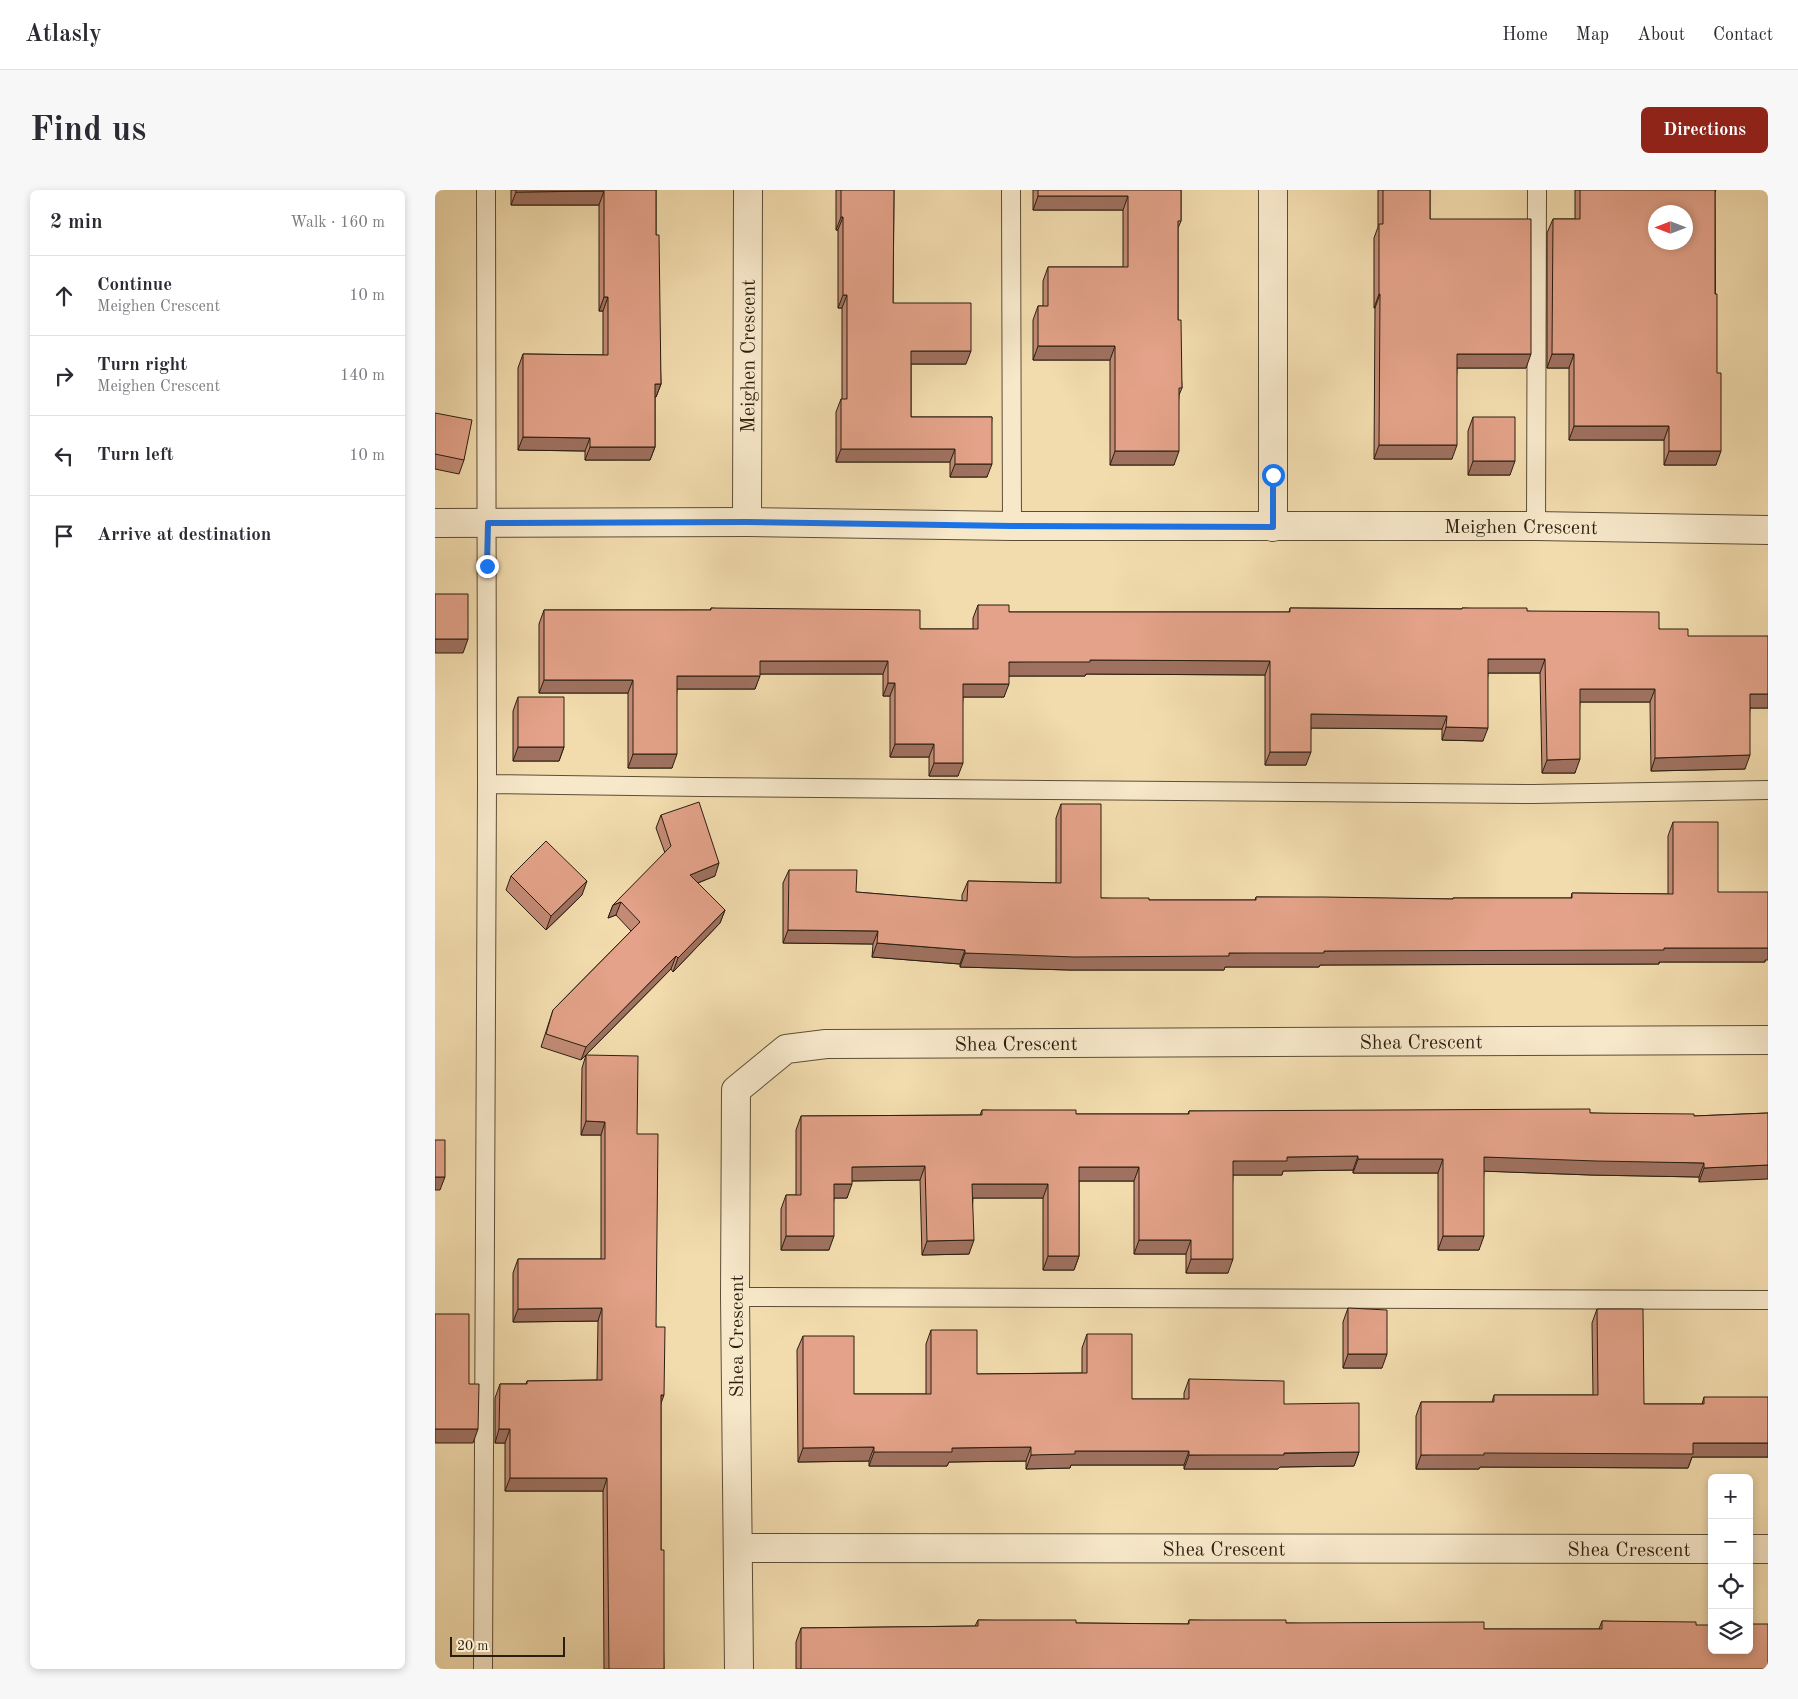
<!DOCTYPE html>
<meta charset="utf-8">
<style>
body{margin:0;font-family:"Old Standard TT",serif;background:#f7f7f7;color:#2b2b33}
.controls{position:absolute;right:15px;bottom:15px;display:grid;overflow:hidden;border-radius:8px;box-shadow:0 2px 8px #0003}
.controls button{width:45px;height:45px;display:grid;place-items:center;padding:0;border:0;border-bottom:1px solid #e1e1e2;background:#fff;color:#2b2b33;font:25px sans-serif}
.compass{position:absolute;left:1213px;top:15px;width:45px;height:45px;border-radius:50%;background:#fff;box-shadow:0 2px 8px #0003;rotate:270deg}
.scale{position:absolute;left:15px;bottom:12px;width:115px;box-sizing:border-box;padding-left:5px;border:2px solid #2a1e0f;border-top:0;font-size:14px;line-height:18px;white-space:nowrap;color:#2a1e0f;-webkit-text-stroke:4px #f7e8ca;paint-order:stroke}
.stop{position:absolute;width:15px;height:15px;margin:-11px;border:4px solid #1a73e8;border-radius:50%;background:#fff}
.stop.end{background:#1a73e8;border-color:#fff;box-shadow:0 1px 5px #0008}
.list{margin:0;padding:0;list-style:none}
h2{display:flex;justify-content:space-between;align-items:center;height:65px;margin:0;padding:0 20px;font-size:21px}
h2 small{font-size:16px;font-weight:400;color:#7c7c81}
.list li{display:grid;grid-template-columns:32px 1fr auto;gap:15px;align-items:center;box-sizing:border-box;height:80px;padding:0 20px;border-top:1px solid #e1e1e2}
.list b{display:block;font-size:19px;white-space:nowrap}
.list p{margin:0;font-size:16px;white-space:nowrap;color:#7c7c81}
.list em{font-size:16px;font-style:normal;color:#7c7c81}
.icon{flex:none;width:28px;height:28px;fill:none;stroke:currentColor;stroke-width:2;stroke-linecap:round;stroke-linejoin:round}
.map{position:relative;flex:none;width:1333px;height:1479px;overflow:hidden;border-radius:8px}
header{display:flex;align-items:center;gap:30px;box-sizing:border-box;height:70px;padding:0 25px;background:#fff;border-bottom:1px solid #e1e1e2}
header strong{font-size:24px}
nav{display:flex;gap:28px;margin-inline-start:auto;font-size:18px}
.intro{display:flex;align-items:center;justify-content:space-between;box-sizing:border-box;height:120px;padding:0 30px}
h1{margin:0;font-size:35px}
.button{padding:12px 22px;border-radius:8px;background:#8f2418;color:#fff;font-size:18px;font-weight:700}
main{display:flex;gap:30px;padding:0 30px}
aside{flex:1;background:#fff;border-radius:8px;box-shadow:0 2px 8px #0003}
.map>svg:first-child{display:block}
</style>
<header>
<strong>Atlasly</strong>
<nav><a>Home</a><a>Map</a><a>About</a><a>Contact</a></nav>
</header>
<div class="intro"><h1>Find us</h1><a class="button">Directions</a></div>
<main>
<aside>
<h2>2 min<small>Walk · 160 m</small></h2>
<ul class="list">
<li><svg class="icon" aria-label="ahead" viewBox="0 0 24 24"><path d="M12 20V5M6 11l6-6 6 6"/></svg><div><b>Continue</b><p>Meighen Crescent</p></div><em>10 m</em></li>
<li><svg class="icon" aria-label="right" viewBox="0 0 24 24"><path d="M7 20v-9h11M14 6l5 5-5 5"/></svg><div><b>Turn right</b><p>Meighen Crescent</p></div><em>140 m</em></li>
<li><svg class="icon" aria-label="left" viewBox="0 0 24 24"><path d="M17 20v-9H6M10 6l-5 5 5 5"/></svg><div><b>Turn left</b></div><em>10 m</em></li>
<li><svg class="icon" aria-label="arrive" viewBox="0 0 24 24"><path d="M6 21V4h12l-3 4 3 4H6"/></svg><div><b>Arrive at destination</b></div></li>
</ul>
</aside>
<div class="map">
<svg width="1333" height="1479" viewBox="0 0 1333 1479">
<rect width="100%" height="100%" fill="#f2dcae"/>
<filter id="stains"><feTurbulence type="fractalNoise" baseFrequency=".004" numOctaves="4"/><feColorMatrix values="0 0 0 0 .2 0 0 0 0 .09 0 0 0 0 .02 0 0 0 .5 -.17"/></filter>
<radialGradient id="worn" r=".72"><stop offset=".6" stop-color="#630" stop-opacity="0"/><stop offset="1" stop-color="#630" stop-opacity=".3"/></radialGradient>
<g fill="none" stroke-linecap="round" stroke-linejoin="round">
<g stroke="#5c4e37" stroke-width="20">
<path id="lane" d="M 576,0 L 577,336
M 1101,336 L 1102,0
M 52,594 L 267,597 L 1098,604 L 1333,600
M 300,1107 L 1333,1110
M 48,1479 L 52,594 L 51,0"/>
</g>
<g stroke="#5c4e37" stroke-width="30">
<g id="street">
<path d="M 838,0 L 838,337"/>
<path id="s1" d="M 312,332 L 313,0"/>
<path id="s2" d="M 0,333 L 312,332 L 577,336 L 1101,336 L 1333,340"/>
<path id="s3" d="M 303,1358 L 1277,1359"/>
<path d="M 1314,1359 L 1333,1359"/>
<path id="s4" d="M 304,1479 L 300,1107 L 301,900 L 351,859 L 391,854 L 1333,850"/>
</g>
</g>
<use href="#lane" stroke="#f7e8ca" stroke-width="18"/>
<use href="#street" stroke="#f7e8ca" stroke-width="28"/>
</g>
<path fill="#c38b76" stroke="#2a1e0f" d="M 76,0 L 221,0 L 221,45 L 226,194 L 221,207 L 220,207 L 220,257 L 215,270 L 150,270 L 150,261 L 83,260 L 83,178 L 88,164 L 168,165 L 168,121 L 164,121 L 164,15 L 76,15 Z
M 401,0 L 459,0 L 458,113 L 531,174 L 476,174 L 476,227 L 557,227 L 552,287 L 515,287 L 515,272 L 401,272 L 401,222 L 406,209 L 407,209 L 407,118 L 403,118 L 403,40 L 401,40 Z
M 598,0 L 746,0 L 746,31 L 743,38 L 743,130 L 747,198 L 744,205 L 739,275 L 675,275 L 675,170 L 598,170 L 598,130 L 603,116 L 608,116 L 608,91 L 613,77 L 688,77 L 688,20 L 598,20 Z
M 943,0 L 995,0 L 995,29 L 1091,178 L 1022,178 L 1017,269 L 939,269 L 940,118 L 939,118 L 939,48 L 943,37 Z
M 1140,0 L 1281,0 L 1280,3 L 1281,275 L 1229,275 L 1229,250 L 1134,250 L 1134,178 L 1112,178 L 1112,43 L 1118,29 L 1140,29 Z
M 0,223 L 29,270 L 24,284 L 0,279 Z
M 1038,227 L 1075,285 L 1033,285 L 1033,241 Z
M 543,415 L 574,422 L 854,422 L 855,418 L 1027,419 L 1027,418 L 1092,421 L 1224,439 L 1253,446 L 1333,518 L 1315,518 L 1310,579 L 1216,581 L 1215,512 L 1145,512 L 1140,583 L 1107,583 L 1105,483 L 1053,483 L 1048,551 L 1007,550 L 1007,539 L 876,538 L 871,575 L 830,575 L 830,485 L 651,484 L 650,486 L 574,486 L 569,507 L 528,507 L 523,586 L 494,586 L 494,567 L 455,567 L 455,506 L 448,506 L 448,484 L 325,484 L 320,499 L 242,499 L 237,578 L 193,578 L 193,503 L 104,503 L 104,434 L 109,420 L 275,420 L 276,418 L 485,439 L 538,439 L 538,428 Z
M 83,507 L 129,557 L 124,571 L 78,571 L 78,521 Z
M 626,614 L 666,708 L 714,710 L 820,710 L 821,707 L 1017,709 L 1018,708 L 1136,708 L 1137,703 L 1233,704 L 1233,646 L 1238,632 L 1283,702 L 1330,770 L 1330,772 L 1224,772 L 1224,774 L 885,775 L 884,777 L 790,777 L 789,780 L 635,780 L 525,777 L 525,774 L 437,767 L 438,754 L 348,753 L 348,693 L 354,680 L 421,702 L 527,711 L 527,705 L 533,691 L 621,693 L 621,628 Z
M 226,625 L 280,686 L 263,693 L 290,720 L 285,733 L 238,782 L 236,779 L 146,870 L 106,857 L 118,820 L 196,741 L 181,725 L 173,728 L 178,715 L 230,663 L 221,638 Z
M 76,686 L 147,705 L 111,740 L 71,700 Z
M 151,865 L 202,944 L 221,1137 L 226,1214 L 226,1360 L 229,1479 L 169,1479 L 168,1301 L 70,1301 L 70,1253 L 60,1253 L 60,1208 L 65,1194 L 91,1194 L 92,1191 L 162,1190 L 163,1131 L 78,1132 L 78,1083 L 83,1069 L 166,1069 L 166,945 L 146,945 L 147,878 Z
M 547,920 L 641,924 L 753,924 L 754,921 L 1155,923 L 1259,926 L 1333,923 L 1264,992 L 1264,987 L 1156,985 L 1049,981 L 1044,1060 L 1003,1060 L 1003,983 L 918,983 L 918,980 L 848,981 L 847,985 L 798,985 L 793,1083 L 751,1083 L 751,1064 L 699,1064 L 699,991 L 644,991 L 644,1066 L 639,1080 L 608,1080 L 608,1008 L 538,1008 L 534,1064 L 487,1065 L 485,990 L 417,991 L 412,1008 L 399,1008 L 394,1060 L 346,1060 L 346,1019 L 351,1005 L 361,1005 L 361,940 L 366,926 L 545,925 Z
M 913,1118 L 947,1178 L 908,1178 L 908,1132 Z
M 1162,1119 L 1209,1214 L 1267,1214 L 1269,1207 L 1333,1267 L 1257,1267 L 1253,1278 L 1045,1277 L 1044,1279 L 981,1279 L 981,1226 L 986,1212 L 1057,1212 L 1059,1205 L 1158,1205 L 1157,1133 Z
M 496,1140 L 542,1184 L 647,1183 L 647,1158 L 652,1144 L 697,1209 L 749,1209 L 749,1203 L 754,1189 L 849,1214 L 924,1262 L 919,1276 L 845,1277 L 843,1279 L 749,1279 L 749,1275 L 636,1275 L 635,1278 L 591,1279 L 591,1271 L 514,1272 L 512,1276 L 434,1276 L 434,1271 L 363,1272 L 362,1160 L 368,1146 L 419,1204 L 491,1204 L 491,1154 Z
M 543,1430 L 641,1433 L 753,1434 L 754,1430 L 1049,1439 L 1164,1439 L 1167,1431 L 1261,1435 L 1333,1479 L 361,1479 L 361,1452 L 366,1438 L 540,1436 Z"/>
<path fill="#9f7160" stroke="#2a1e0f" d="M 169,1 L 164,15 L 76,15 L 81,2 Z
M 603,6 L 693,6 L 688,20 L 598,20 Z
M 406,27 L 408,27 L 403,40 L 401,40 Z
M 944,104 L 945,104 L 940,118 L 939,118 Z
M 408,105 L 412,105 L 407,118 L 403,118 Z
M 169,107 L 173,107 L 168,121 L 164,121 Z
M 603,156 L 680,156 L 675,170 L 598,170 Z
M 476,161 L 536,161 L 531,174 L 471,174 Z
M 1022,164 L 1096,164 L 1091,178 L 1017,178 Z
M 1117,164 L 1139,164 L 1134,178 L 1112,178 Z
M 220,194 L 226,194 L 221,207 L 215,207 Z
M 1139,236 L 1234,236 L 1229,250 L 1134,250 Z
M 88,247 L 155,248 L 150,261 L 83,260 Z
M 944,255 L 1022,255 L 1017,269 L 939,269 Z
M 155,257 L 220,257 L 215,270 L 150,270 Z
M 406,259 L 520,259 L 515,272 L 401,272 Z
M 680,261 L 744,261 L 739,275 L 675,275 Z
M 1234,261 L 1286,261 L 1281,275 L 1229,275 Z
M 1038,271 L 1080,271 L 1075,285 L 1033,285 Z
M 520,274 L 557,274 L 552,287 L 515,287 Z
M 0,449 L 33,449 L 28,463 L 0,463 Z
M 1053,469 L 1110,469 L 1105,483 L 1048,483 Z
M 655,470 L 835,471 L 830,485 L 651,484 L 650,486 L 569,486 L 574,472 Z
M 325,471 L 453,471 L 448,484 L 320,484 Z
M 242,486 L 325,486 L 320,499 L 237,499 Z
M 109,490 L 198,490 L 193,503 L 104,503 Z
M 453,493 L 460,493 L 455,506 L 448,506 Z
M 528,494 L 574,494 L 569,507 L 523,507 Z
M 1145,499 L 1220,499 L 1215,512 L 1140,512 Z
M 1315,504 L 1333,504 L 1333,518 L 1310,518 Z
M 876,524 L 1012,526 L 1007,539 L 871,538 Z
M 1011,537 L 1053,538 L 1048,551 L 1007,550 Z
M 460,554 L 499,554 L 494,567 L 455,567 Z
M 83,557 L 129,557 L 124,571 L 78,571 Z
M 835,562 L 876,562 L 871,575 L 830,575 Z
M 198,564 L 242,564 L 237,578 L 193,578 Z
M 1315,565 L 1310,579 L 1216,581 L 1220,568 Z
M 1145,569 L 1140,583 L 1107,583 L 1112,570 Z
M 499,573 L 528,573 L 523,586 L 494,586 Z
M 284,673 L 280,686 L 250,698 L 255,685 Z
M 152,691 L 147,705 L 111,740 L 116,726 Z
M 186,712 L 181,725 L 173,728 L 178,715 Z
M 290,720 L 285,733 L 238,782 L 243,768 Z
M 353,740 L 443,741 L 438,754 L 348,753 Z
M 442,753 L 530,760 L 525,774 L 437,767 Z
M 1229,758 L 1333,758 L 1333,770 L 1330,770 L 1330,772 L 1224,772 L 1224,774 L 885,775 L 884,777 L 790,777 L 789,780 L 635,780 L 525,777 L 530,763 L 794,763 L 889,761 Z
M 241,766 L 236,779 L 146,870 L 151,857 Z
M 151,931 L 170,932 L 166,945 L 146,945 Z
M 923,966 L 918,980 L 848,981 L 847,985 L 793,985 L 798,971 L 852,967 Z
M 1049,967 L 1269,973 L 1264,987 L 1156,985 L 1044,981 Z
M 923,969 L 1008,969 L 1003,983 L 918,983 Z
M 1333,975 L 1333,989 L 1264,992 L 1269,978 Z
M 490,976 L 485,990 L 412,991 L 417,977 Z
M 644,977 L 704,977 L 699,991 L 639,991 Z
M 0,987 L 10,987 L 5,1000 L 0,1000 Z
M 399,994 L 417,994 L 412,1008 L 394,1008 Z
M 537,994 L 613,994 L 608,1008 L 532,1008 Z
M 351,1046 L 399,1046 L 394,1060 L 346,1060 Z
M 1008,1046 L 1049,1046 L 1044,1060 L 1003,1060 Z
M 539,1050 L 534,1064 L 487,1065 L 492,1051 Z
M 704,1050 L 756,1050 L 751,1064 L 699,1064 Z
M 613,1066 L 644,1066 L 639,1080 L 608,1080 Z
M 756,1069 L 798,1069 L 793,1083 L 751,1083 Z
M 167,1118 L 163,1131 L 78,1132 L 83,1119 Z
M 913,1164 L 952,1164 L 947,1178 L 908,1178 Z
M 226,1205 L 229,1205 L 224,1219 Z
M 0,1239 L 43,1239 L 38,1253 L 0,1253 Z
M 64,1239 L 75,1239 L 70,1253 L 60,1253 Z
M 1258,1253 L 1333,1253 L 1333,1267 L 1257,1267 L 1253,1278 L 1045,1277 L 1044,1279 L 981,1279 L 986,1265 Z
M 439,1257 L 434,1271 L 363,1272 L 368,1258 Z
M 596,1257 L 591,1271 L 514,1272 L 512,1276 L 434,1276 L 439,1262 L 517,1258 Z
M 640,1261 L 754,1261 L 749,1275 L 636,1275 L 635,1278 L 591,1279 L 596,1265 Z
M 924,1262 L 919,1276 L 845,1277 L 843,1279 L 749,1279 L 754,1265 Z
M 75,1288 L 172,1288 L 168,1301 L 70,1301 Z"/>
<path fill="#e3a289" stroke="#2a1e0f" fill-rule="evenodd" d="M 81,0 L 221,0 L 221,45 L 224,45 L 226,194 L 220,194 L 220,257 L 155,257 L 155,248 L 88,247 L 88,164 L 173,165 L 173,107 L 169,107 L 169,1 L 81,2 Z
M 406,0 L 459,0 L 458,113 L 536,113 L 536,161 L 476,161 L 476,227 L 557,227 L 557,274 L 520,274 L 520,259 L 406,259 L 406,209 L 412,209 L 412,105 L 408,105 L 408,27 L 406,27 Z
M 603,0 L 746,0 L 746,31 L 743,31 L 743,130 L 746,130 L 747,198 L 744,198 L 744,261 L 680,261 L 680,156 L 603,156 L 603,116 L 613,116 L 613,77 L 693,77 L 693,6 L 603,6 Z
M 948,0 L 995,0 L 995,29 L 1096,29 L 1096,164 L 1022,164 L 1022,255 L 944,255 L 945,104 L 944,104 L 944,34 L 948,34 Z
M 1145,0 L 1280,0 L 1280,104 L 1282,104 L 1282,183 L 1286,183 L 1286,261 L 1234,261 L 1234,236 L 1139,236 L 1139,164 L 1117,164 L 1118,29 L 1145,29 ZM 1220,22 L 1250,22 L 1250,52 L 1220,52 Z
M 0,223 L 37,230 L 29,270 L 0,264 Z
M 1038,227 L 1080,227 L 1080,271 L 1038,271 Z
M 0,404 L 33,404 L 33,449 L 0,449 Z
M 543,415 L 574,415 L 574,422 L 855,422 L 855,418 L 1027,419 L 1027,418 L 1092,418 L 1092,421 L 1224,422 L 1224,439 L 1253,439 L 1253,446 L 1333,446 L 1333,504 L 1315,504 L 1315,565 L 1220,568 L 1220,499 L 1145,499 L 1145,569 L 1112,570 L 1110,469 L 1053,469 L 1053,538 L 1011,537 L 1012,526 L 876,524 L 876,562 L 835,562 L 835,471 L 655,470 L 655,472 L 574,472 L 574,494 L 528,494 L 528,573 L 499,573 L 499,554 L 460,554 L 460,493 L 453,493 L 453,471 L 325,471 L 325,486 L 242,486 L 242,564 L 198,564 L 198,490 L 109,490 L 109,420 L 276,420 L 276,418 L 485,420 L 485,439 L 543,439 Z
M 83,507 L 129,507 L 129,557 L 83,557 Z
M 264,612 L 284,673 L 255,685 L 290,720 L 243,768 L 241,766 L 151,857 L 111,844 L 118,820 L 205,732 L 186,712 L 178,715 L 236,656 L 226,625 Z
M 626,614 L 666,614 L 666,708 L 714,708 L 714,710 L 821,710 L 821,707 L 889,707 L 1018,709 L 1018,708 L 1137,708 L 1137,703 L 1238,704 L 1238,632 L 1283,632 L 1283,702 L 1333,702 L 1333,758 L 1229,758 L 1229,760 L 889,761 L 889,763 L 794,763 L 794,766 L 640,767 L 530,763 L 530,760 L 442,753 L 443,741 L 353,740 L 354,680 L 422,680 L 421,702 L 532,711 L 533,691 L 626,693 Z
M 111,651 L 152,691 L 116,726 L 76,686 Z
M 151,865 L 203,866 L 202,944 L 223,944 L 221,1137 L 230,1137 L 229,1205 L 226,1205 L 226,1360 L 229,1360 L 229,1479 L 174,1479 L 172,1288 L 75,1288 L 75,1239 L 64,1239 L 65,1194 L 92,1194 L 92,1191 L 167,1190 L 167,1118 L 83,1119 L 83,1069 L 170,1069 L 170,932 L 151,931 Z
M 1155,919 L 1155,923 L 1259,924 L 1259,926 L 1333,923 L 1333,975 L 1269,978 L 1269,973 L 1161,971 L 1049,967 L 1049,1046 L 1008,1046 L 1008,969 L 923,969 L 923,966 L 852,967 L 852,971 L 798,971 L 798,1069 L 756,1069 L 756,1050 L 704,1050 L 704,977 L 644,977 L 644,1066 L 613,1066 L 613,994 L 537,994 L 539,1050 L 492,1051 L 490,976 L 417,977 L 417,994 L 399,994 L 399,1046 L 351,1046 L 351,1005 L 366,1005 L 366,926 L 547,925 L 547,920 L 641,920 L 641,924 L 754,924 L 754,921 Z
M 0,950 L 10,950 L 10,987 L 0,987 Z
M 913,1118 L 952,1120 L 952,1164 L 913,1164 Z
M 1162,1119 L 1208,1119 L 1209,1214 L 1269,1214 L 1269,1207 L 1333,1207 L 1333,1253 L 1258,1253 L 1258,1264 L 1049,1263 L 1049,1265 L 986,1265 L 986,1212 L 1059,1212 L 1059,1205 L 1163,1205 Z
M 0,1124 L 34,1124 L 34,1194 L 44,1194 L 43,1239 L 0,1239 Z
M 496,1140 L 542,1140 L 542,1184 L 652,1183 L 652,1144 L 697,1144 L 697,1209 L 754,1209 L 754,1189 L 849,1191 L 849,1214 L 924,1213 L 924,1262 L 849,1263 L 849,1265 L 754,1265 L 754,1261 L 640,1261 L 640,1264 L 596,1265 L 596,1257 L 517,1258 L 517,1262 L 439,1262 L 439,1257 L 368,1258 L 368,1146 L 419,1146 L 419,1204 L 496,1204 Z
M 543,1430 L 641,1430 L 641,1433 L 754,1434 L 754,1430 L 851,1430 L 851,1433 L 1049,1432 L 1049,1439 L 1167,1439 L 1167,1431 L 1261,1432 L 1261,1435 L 1277,1435 L 1277,1460 L 1314,1460 L 1314,1434 L 1333,1434 L 1333,1479 L 366,1479 L 366,1438 L 543,1436 Z"/>
<g fill="none" stroke-linecap="round" stroke-linejoin="round">
<path stroke="#1a73e8" stroke-width="6" d="M 52,376 L 53,333 L 312,332 L 577,336 L 838,337 L 838,285"/>
</g>
<g text-anchor="middle" stroke-width="4" stroke-linejoin="round" paint-order="stroke">
<g font-size="20" fill="#2a1e0f" stroke="#f7e8ca">
<text dy="7" stroke="none"><textPath href="#s1" startOffset="166">Meighen Crescent</textPath></text>
<text dy="7" stroke="none"><textPath href="#s2" startOffset="1086">Meighen Crescent</textPath></text>
<text dy="7" stroke="none"><textPath href="#s4" startOffset="1279">Shea Crescent</textPath></text>
<text dy="7" stroke="none"><textPath href="#s4" startOffset="874">Shea Crescent</textPath></text>
<text transform="translate(301 1146) rotate(-90)" y="7">Shea Crescent</text>
<text dy="7" stroke="none"><textPath href="#s3" startOffset="486">Shea Crescent</textPath></text>
<text dy="7" stroke="none"><textPath href="#s3" startOffset="891">Shea Crescent</textPath></text>
</g>
</g>
<rect width="100%" height="100%" filter="url(#stains)"/>
<rect width="100%" height="100%" fill="url(#worn)"/>
</svg>
<div class="controls">
<button>+</button>
<button>−</button>
<button><svg class="icon" aria-label="locate" viewBox="0 0 24 24"><circle cx="12" cy="12" r="6"/><path d="M12 2v4M12 18v4M2 12h4M18 12h4"/></svg></button>
<button><svg class="icon" aria-label="layers" viewBox="0 0 24 24"><path d="M12 4l9 5-9 5-9-5zM3 14l9 5 9-5"/></svg></button>
</div>
<svg class="compass" viewBox="-18 -18 36 36"><path d="M0-13l5 13h-10z" fill="#e53935"/><path d="M0 13l5-13h-10z" fill="#7c7c81"/></svg>
<div class="scale">20 m</div>
<div class="stop" style="left:838px;top:285px"></div>
<div class="stop end" style="left:52px;top:376px"></div>
</div>
</main>
